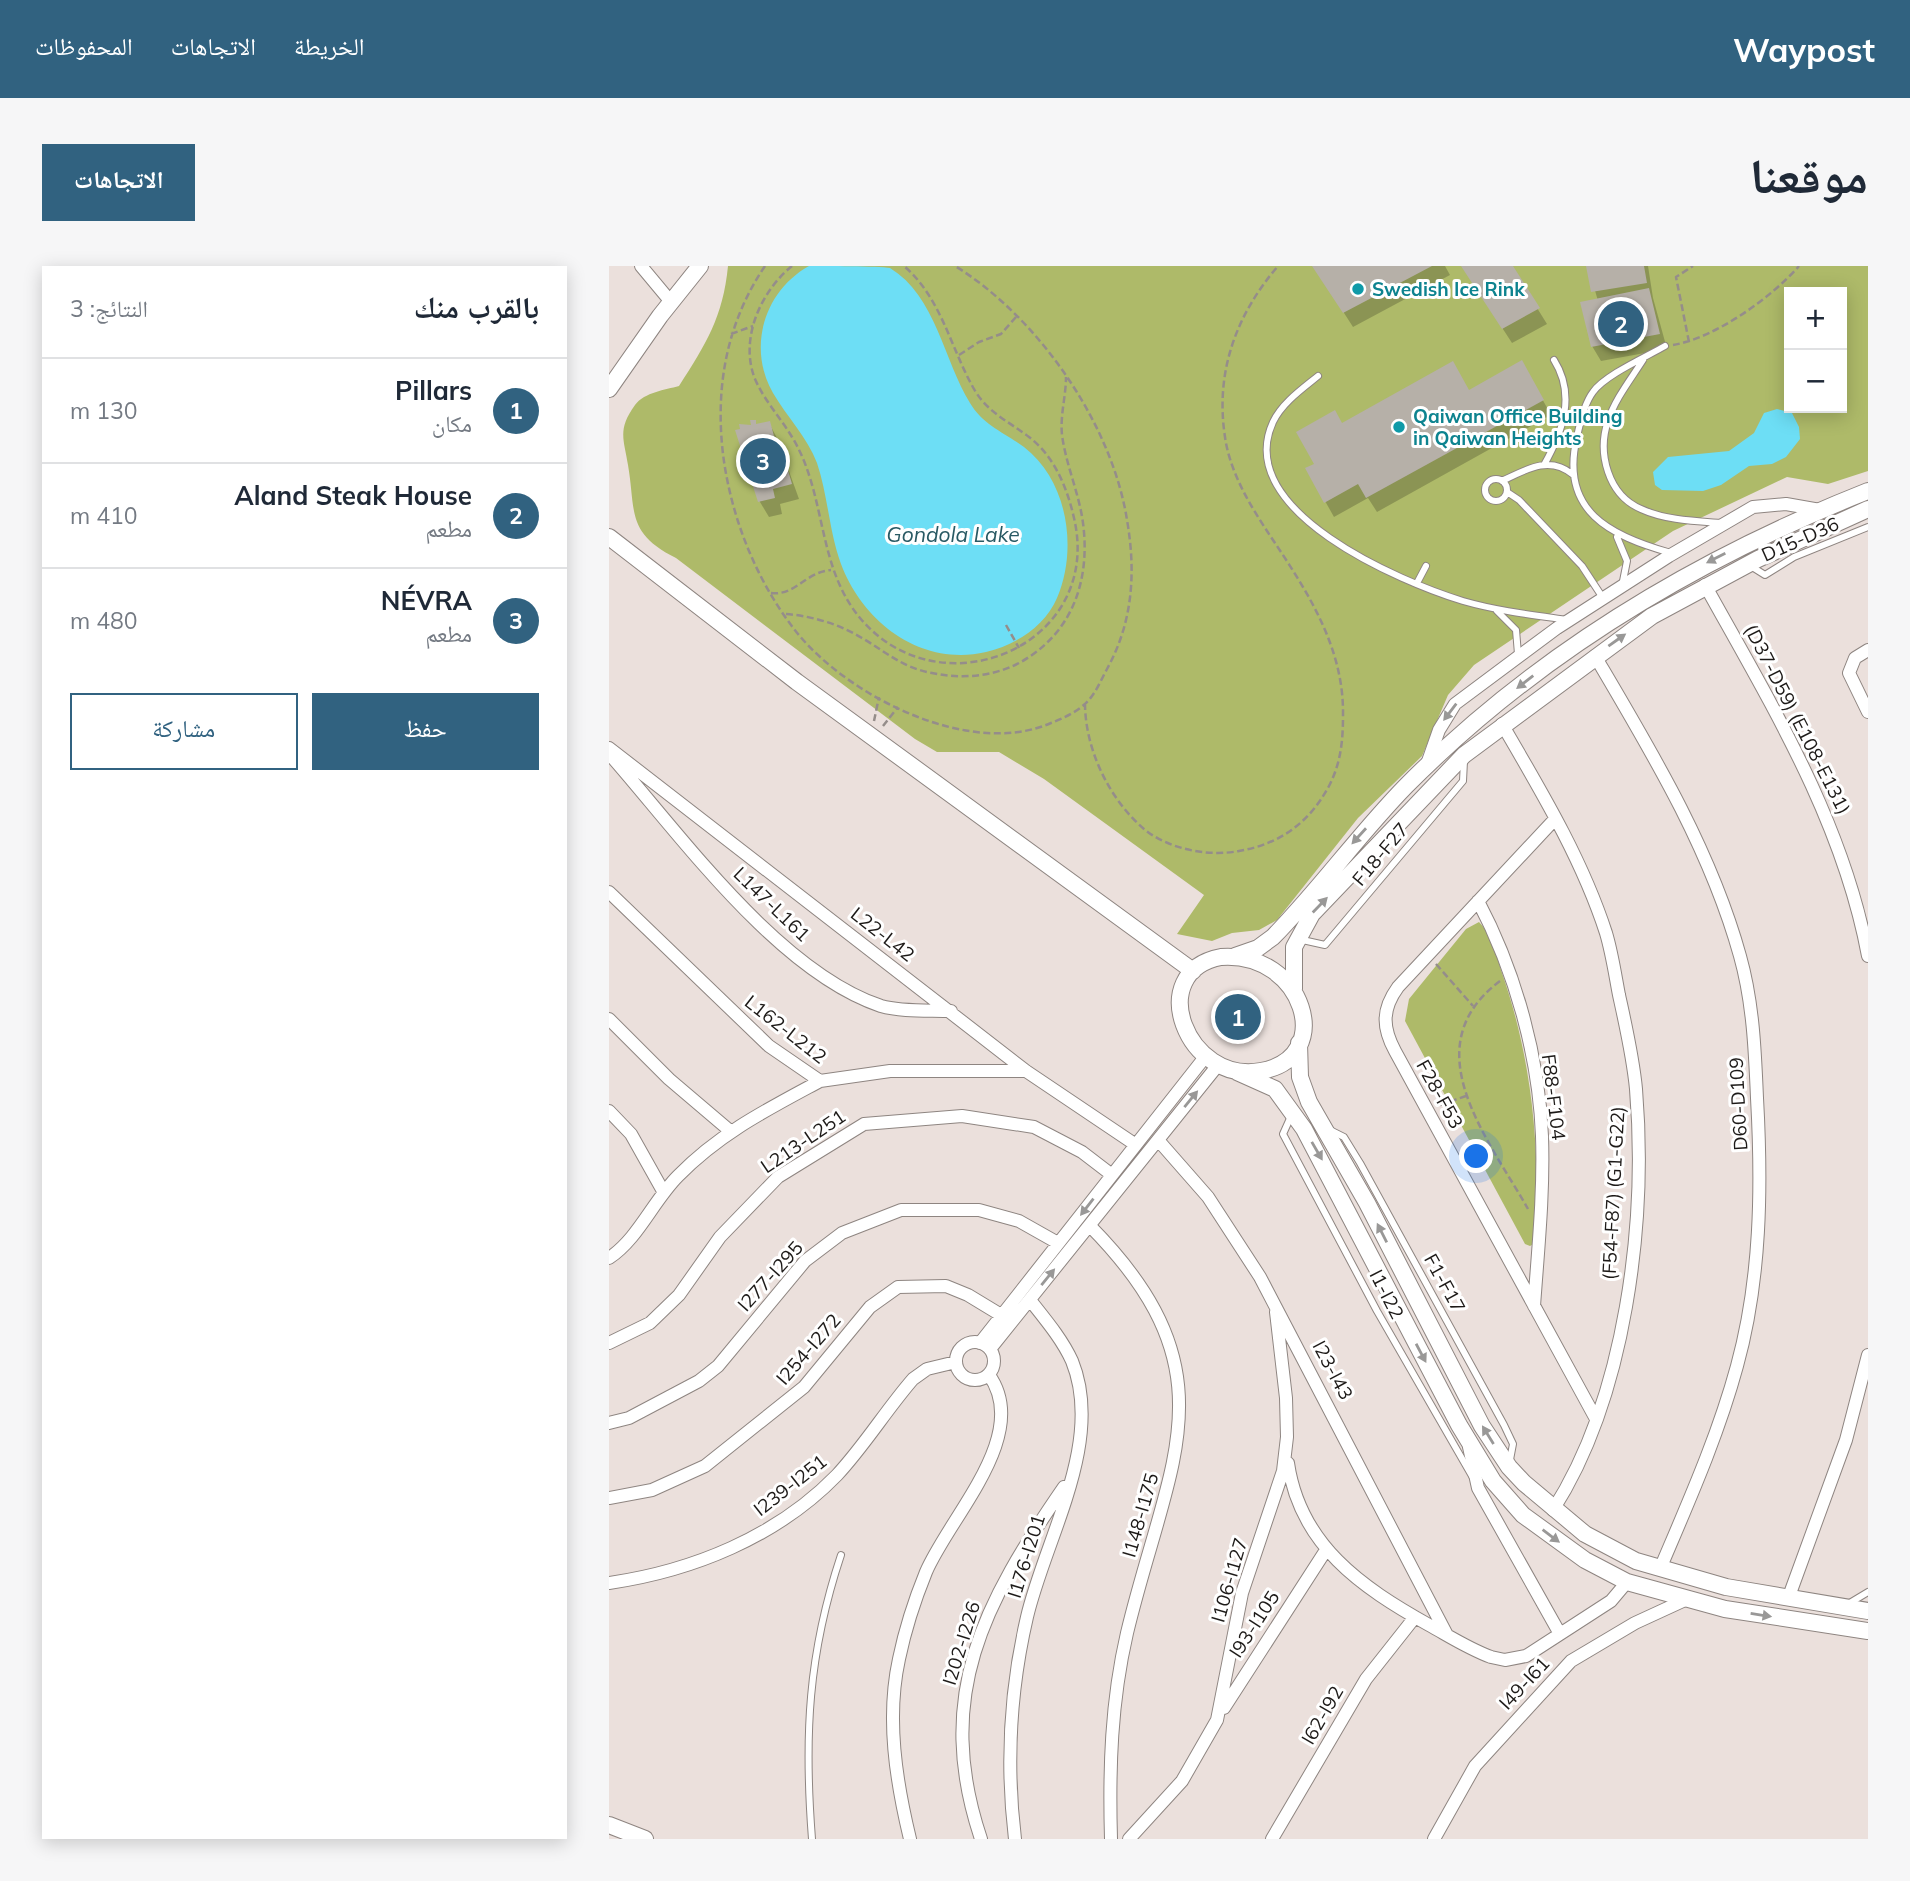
<!DOCTYPE html>
<html lang="ar">
<meta charset="utf-8">
<style>
body{margin:0;font-family:Mulish,"Noto Naskh Arabic",sans-serif;background:#f6f6f7;color:#1f2937;direction:rtl}
.controls{position:absolute;right:21px;top:21px;display:grid;overflow:hidden;border-radius:0px;box-shadow:0 4px 18px #0003}
.controls button{width:63px;height:63px;display:grid;place-items:center;padding:0;border:0;border-bottom:2px solid #e0e1e3;background:#fff;color:#1f2937;font:35px sans-serif}
.you{position:absolute;left:868px;top:891px;width:24px;height:24px;margin:-18px;border:5px solid #fff;border-radius:50%;background:#1a73e8;box-shadow:0 0 0 10px #1a73e833}
.badge{display:grid;place-items:center;width:46px;height:46px;border-radius:50%;background:#316280;color:#fff;font-size:23px;font-weight:700}
.pin{position:absolute;translate:-50% -50%;border:4px solid #fff;box-shadow:0 2px 7px #0006}
.list{margin:0;padding:0;list-style:none}
h2{display:flex;justify-content:space-between;align-items:center;height:91px;margin:0;padding:0 28px;font-size:30px}
h2 small{font-size:23px;font-weight:400;color:#747a83}
.list li{display:grid;grid-template-columns:46px 1fr auto;gap:21px;align-items:center;box-sizing:border-box;height:105px;padding:0 28px;border-top:2px solid #e0e1e3}
.list b{display:block;font-size:26px;white-space:nowrap}
.list p{margin:0;font-size:23px;white-space:nowrap;color:#747a83}
.list em{font-size:23px;font-style:normal;color:#747a83}
.actions{display:flex;gap:14px;padding:21px 28px}
.actions a{flex:1;padding:16px 0;border:2px solid #316280;border-radius:0px;text-align:center;font-size:24px;color:#316280}
.actions .main{background:#316280;color:#fff}
.map{position:relative;flex:none;width:1259px;height:1573px;overflow:hidden;direction:ltr;border-radius:0px}
header{display:flex;align-items:center;gap:42px;box-sizing:border-box;height:98px;padding:0 35px;background:#316280;color:#fff}
header strong{font-size:33px}
nav{display:flex;gap:38px;margin-inline-start:auto;font-size:24px}
.intro{display:flex;align-items:center;justify-content:space-between;box-sizing:border-box;height:168px;padding:0 42px}
h1{margin:0;font-size:49px}
.button{padding:18px 32px;border-radius:0px;background:#316280;color:#fff;font-size:24px;font-weight:700}
main{display:flex;gap:42px;padding:0 42px}
aside{flex:1;background:#fff;border-radius:0px;box-shadow:0 4px 18px #0003}
.map>svg:first-child{display:block}
</style>
<header>
<strong>Waypost</strong>
<nav><a>الخريطة</a><a>الاتجاهات</a><a>المحفوظات</a></nav>
</header>
<div class="intro"><h1>موقعنا</h1><a class="button">الاتجاهات</a></div>
<main>
<div class="map">
<svg width="1259" height="1573" viewBox="0 0 1259 1573">
<rect width="100%" height="100%" fill="#ebe0dc"/>
<path fill="#aeba69" fill-rule="evenodd" d="M 119,0 L 1259,0 L 1259,205 L 1219,218 L 1178,211 L 1064,265 L 865,399 L 839,429 L 813,490 L 749,552 L 668,654 L 650,664 L 623,667 L 603,675 L 568,668 L 595,629 L 435,513 L 390,486 L 328,486 L 306,473 L 67,292 C 17,267 27,246 19,199 C 15,173 8,164 26,139 C 36,126 56,124 70,120 C 97,78 114,51 119,0 ZM 1180,26 L 1233,26 L 1233,142 L 1180,142 Z
M 870,656 C 882,668 887,687 892,704 C 923,792 932,884 926,977 L 921,980 L 916,978 L 796,755 L 800,733 L 857,663 Z"/>
<path fill="#6ddef5" d="M 200,0 C 216,0 269,0 281,2 C 327,30 335,95 361,137 C 374,159 396,167 415,181 C 459,215 469,283 448,332 C 436,360 407,379 377,386 C 313,401 254,357 232,298 C 220,265 219,230 208,197 C 198,171 178,151 164,127 C 138,82 155,25 200,0 Z
M 1168,143 L 1183,147 L 1190,161 L 1191,173 L 1177,191 L 1163,198 L 1140,200 L 1112,219 L 1094,225 L 1053,224 L 1046,219 L 1044,206 L 1059,191 L 1120,185 L 1145,167 L 1155,147 Z"/>
<path fill="#0003" d="M 705,0 L 836,0 L 841,9 L 744,61 Z
M 853,0 L 902,0 L 938,58 L 903,77 Z
M 979,0 L 1039,0 L 1044,32 L 1058,83 L 992,95 L 983,80 L 989,35 Z
M 913,96 L 942,149 L 768,246 L 759,232 L 725,251 L 698,203 L 707,198 L 732,159 L 860,126 Z
M 160,157 L 168,172 L 190,233 L 171,238 L 173,248 L 160,251 L 151,236 L 128,165 Z"/>
<path fill="#b6b0a8" d="M 703,0 L 823,0 L 734,47 Z
M 852,0 L 904,0 L 931,42 L 893,63 Z
M 977,0 L 1035,0 L 1038,17 L 982,26 Z
M 1040,22 L 1051,68 L 982,81 L 971,36 Z
M 913,94 L 935,134 L 757,232 L 749,218 L 715,237 L 696,202 L 705,198 L 687,166 L 726,144 L 733,157 L 844,95 L 860,124 Z
M 141,154 L 147,154 L 147,158 L 161,155 L 172,197 L 176,194 L 183,218 L 164,223 L 166,232 L 149,236 L 126,164 L 131,163 L 130,158 L 142,159 Z"/>
<g fill="none" stroke-linecap="round" stroke-linejoin="round">
<g stroke="#8e8581" stroke-width="8">
<path id="service" d="M 1056,80 C 1037,91 996,109 984,126 C 975,138 971,156 968,171 C 950,245 1001,270 1062,287
M 1034,94 C 1022,113 1006,133 999,155 C 988,187 999,229 1032,243 C 1056,254 1085,255 1112,257
M 709,110 C 693,123 673,137 664,156 C 623,245 792,316 854,335 C 889,345 924,349 959,354
M 935,199 C 954,165 967,129 945,94
M876 224a11 11 0 1 1 22 0a11 11 0 1 1-22 0Z
M 893,215 C 916,204 940,189 963,208
M 898,226 L 910,234 L 973,300 L 994,332
M 1008,271 L 1018,295 L 1013,320
M 1140,299 L 1156,309 L 1185,291 L 1259,261
M 808,317 L 817,300
M 888,345 L 907,364 L 909,388
M 689,673 L 716,679 L 854,515 L 855,495
M 683,848 L 674,868 L 768,1045 L 863,1210
M 721,864 L 735,871 L 751,897 L 895,1159 L 904,1178 L 900,1199
M 1239,1338 L 1259,1326
M 203,1573 C 195,1470 199,1388 232,1289"/>
</g>
<g stroke="#8e8581" stroke-width="14">
<path id="minor" d="M 32,0 L 62,36
M 1096,319 C 1162,438 1234,555 1259,690
M 1259,384 L 1246,392 L 1240,407 L 1259,446
M 986,390 C 1042,485 1101,582 1131,690 C 1144,736 1146,784 1148,832 C 1153,921 1152,1013 1128,1100 C 1109,1170 1079,1237 1051,1303
M 893,458 C 932,525 973,593 997,667 C 1003,687 1006,708 1010,729 C 1017,761 1024,791 1027,823 C 1038,956 1017,1130 944,1244
M 0,482 L 417,805 L 527,879
M 3,491 C 73,571 170,706 272,740 C 293,746 321,744 342,745
M 818,498 L 830,464 L 846,438 L 948,362 L 1060,290 L 1144,241 L 1177,238 L 1211,244
M 946,553 L 789,721 C 773,743 773,761 786,785 L 987,1153
M 0,626 L 160,780 L 211,815 L 281,805 L 417,805
M 869,635 C 906,705 930,790 933,870 C 935,927 929,984 925,1040
M 0,753 L 60,813 L 120,864
M 0,845 L 22,868 L 54,925
M 549,874 L 599,931 L 651,1011 L 838,1369
M 481,960 C 627,1108 559,1195 518,1367 C 502,1436 500,1503 502,1573
M 0,992 C 29,973 44,935 69,910 C 111,867 159,843 211,815
M347 1095a19 19 0 1 1 38 0a19 19 0 1 1-38 0Z
M 0,1077 L 41,1057 L 70,1029 L 111,971 L 169,911 L 255,858 L 353,850 L 425,861 L 473,886 L 503,909
M 371,1077 L 596,791
M 381,1083 L 609,799
M 0,1157 L 20,1152 L 90,1115 L 109,1100 L 196,995 L 233,967 L 292,944 L 370,944 L 410,955 L 449,977
M 860,1181 L 869,1222 L 951,1368
M 679,1197 C 691,1279 752,1321 820,1359 C 840,1370 860,1383 882,1391 L 896,1394 L 917,1390 L 1002,1335 L 1018,1316
M 0,1232 L 43,1224 L 96,1200 L 195,1121 L 261,1041 L 289,1021 L 337,1020 L 359,1029 L 392,1049
M 0,1317 C 83,1305 168,1271 228,1209 C 256,1179 277,1144 304,1113 L 318,1103 L 347,1096
M 1179,1333 L 1237,1174 L 1259,1089
M 615,1442 L 717,1284
M 301,1573 C 287,1515 277,1452 290,1393 C 296,1364 306,1333 317,1306 C 341,1250 423,1169 380,1109
M 372,1573 C 324,1430 375,1337 455,1221
M 406,1573 C 397,1499 401,1424 418,1351 C 436,1273 496,1176 463,1095 C 453,1073 436,1053 421,1034
M 520,1573 L 573,1515 L 608,1454 L 633,1327 L 674,1205 L 678,1171 L 677,1132 L 667,1046
M 663,1573 L 757,1413 L 806,1351
M 825,1573 L 866,1500 L 962,1395 L 1026,1357 L 1076,1334"/>
</g>
<g stroke="#8e8581" stroke-width="18">
<path id="tertiary" d="M 0,123 L 51,50 L 91,0
M 0,271 L 188,416 L 584,705
M 626,690 L 649,682 L 664,671 C 711,623 750,568 797,520 C 928,388 1087,293 1259,225
M 612,691 C 695,685 728,792 652,805 C 578,819 534,706 612,691 Z
M 685,723 L 685,681 L 703,648 L 855,489 L 1043,350 L 1149,293 L 1259,243
M 690,777 L 691,811 L 700,836 L 758,937 L 873,1160 L 900,1201 L 915,1217 L 976,1268 L 1027,1295 L 1117,1321 L 1259,1345
M 628,806 L 666,823 L 695,863 L 850,1159 L 884,1215 L 914,1249 L 976,1294 L 1018,1316 L 1116,1343 L 1259,1365
M 0,1559 L 36,1573"/>
</g>
<path stroke="#958d8a" stroke-width="2.5" stroke-dasharray="7 3.5" stroke-linecap="butt" d="M 156,0 C 118,56 106,120 114,188 C 122,252 148,317 189,368 C 242,432 362,492 442,457 C 457,451 473,444 483,430 C 489,422 493,412 498,403 C 524,356 527,306 518,254 C 503,158 429,51 346,0
M 183,0 C 152,25 130,73 146,113 C 155,134 171,151 183,171 C 218,228 207,299 251,352 C 331,448 495,380 465,252 C 458,221 445,190 420,171 C 399,155 378,146 365,123 C 341,81 333,33 295,0
M 122,68 L 144,60
M 1080,76 L 1067,11 L 1084,0
M 1064,79 C 1106,72 1162,32 1190,0
M 350,89 L 370,76 L 392,68 L 407,51
M 162,327 C 187,330 196,306 222,304
M 177,348 C 203,350 230,358 253,372 C 277,386 294,402 323,407 C 356,414 392,410 420,391 C 466,361 481,310 474,257 C 470,227 457,199 453,169 C 451,149 457,130 457,111
M 397,359 L 410,382
M 476,437 C 476,483 500,533 535,563 C 559,583 599,591 630,585 C 671,578 700,557 720,520 C 732,497 734,474 734,449 C 735,381 698,325 662,271 C 642,241 621,207 616,171 C 606,106 627,49 669,0
M 265,455 L 270,431
M 274,460 L 289,441
M 827,698 L 864,740
M 891,715 C 803,781 879,872 919,943
M 831,839 L 857,830"/>
<use href="#service" stroke="#fff" stroke-width="6"/>
<use href="#minor" stroke="#fff" stroke-width="12"/>
<use href="#tertiary" stroke="#fff" stroke-width="16"/>
</g>
<defs><path id="oneway-solid" d="M-6-.8H1V-3.2L6.5 0L1 3.2V.8H-6Z" transform="scale(1.75)"/></defs>
<g fill="#999897">
<use href="#oneway-solid" transform="translate(1107 292) rotate(153)"/>
<use href="#oneway-solid" transform="translate(1008 374) rotate(-35)"/>
<use href="#oneway-solid" transform="translate(916 416) rotate(142)"/>
<use href="#oneway-solid" transform="translate(841 446) rotate(127)"/>
<use href="#oneway-solid" transform="translate(750 570) rotate(132)"/>
<use href="#oneway-solid" transform="translate(711 639) rotate(-46)"/>
<use href="#oneway-solid" transform="translate(582 833) rotate(-51)"/>
<use href="#oneway-solid" transform="translate(708 885) rotate(60)"/>
<use href="#oneway-solid" transform="translate(478 941) rotate(128)"/>
<use href="#oneway-solid" transform="translate(773 967) rotate(-117)"/>
<use href="#oneway-solid" transform="translate(439 1011) rotate(-51)"/>
<use href="#oneway-solid" transform="translate(812 1087) rotate(62)"/>
<use href="#oneway-solid" transform="translate(879 1169) rotate(-122)"/>
<use href="#oneway-solid" transform="translate(942 1270) rotate(37)"/>
<use href="#oneway-solid" transform="translate(1152 1349) rotate(9)"/>
</g>
<g fill="#0f9aa8" stroke="#fff" stroke-width="2.5">
<circle cx="749" cy="23" r="7"/>
<circle cx="790" cy="161" r="7"/>
</g>
<g text-anchor="middle" stroke-width="6" stroke-linejoin="round" paint-order="stroke">
<g font-size="19" font-weight="bold" fill="#0d838f" stroke="#fff" text-anchor="start">
<text x="763" y="30">Swedish Ice Rink</text>
<text x="804" y="157">Qaiwan Office Building<tspan x="804" dy="22">in Qaiwan Heights</tspan></text>
</g>
<g font-size="19" fill="#1d1a18" stroke="#fff">
<text transform="translate(1191 273) rotate(-24)" y="7">D15-D36</text>
<text transform="translate(1189 453) rotate(63)" y="7">(D37-D59) (E108-E131)</text>
<text transform="translate(771 588) rotate(-50)" y="7">F18-F27</text>
<text transform="translate(163 638) rotate(44)" y="7">L147-L161</text>
<text transform="translate(274 668) rotate(38)" y="7">L22-L42</text>
<text transform="translate(177 763) rotate(38)" y="7">L162-L212</text>
<text transform="translate(831 828) rotate(61)" y="7">F28-F53</text>
<text transform="translate(945 831) rotate(83)" y="7">F88-F104</text>
<text transform="translate(1129 838) rotate(-93)" y="7">D60-D109</text>
<text transform="translate(194 875) rotate(-34)" y="7">L213-L251</text>
<text transform="translate(1004 927) rotate(-87)" y="7">(F54-F87) (G1-G22)</text>
<text transform="translate(161 1010) rotate(-48)" y="7">I277-I295</text>
<text transform="translate(836 1017) rotate(61)" y="7">F1-F17</text>
<text transform="translate(778 1028) rotate(63)" y="7">I1-I22</text>
<text transform="translate(199 1083) rotate(-49)" y="7">I254-I272</text>
<text transform="translate(724 1104) rotate(62)" y="7">I23-I43</text>
<text transform="translate(181 1219) rotate(-38)" y="7">I239-I251</text>
<text transform="translate(531 1249) rotate(-74)" y="7">I148-I175</text>
<text transform="translate(417 1290) rotate(-73)" y="7">I176-I201</text>
<text transform="translate(620 1314) rotate(-74)" y="7">I106-I127</text>
<text transform="translate(645 1358) rotate(-57)" y="7">I93-I105</text>
<text transform="translate(352 1377) rotate(-73)" y="7">I202-I226</text>
<text transform="translate(915 1417) rotate(-47)" y="7">I49-I61</text>
<text transform="translate(713 1449) rotate(-60)" y="7">I62-I92</text>
</g>
<g font-size="21" font-style="italic" fill="#295a64" stroke="#fff">
<text x="344" y="276">Gondola Lake</text>
</g>
</g>
</svg>
<div class="controls">
<button>+</button>
<button>−</button>
</div>
<div class="you"></div>
<div class="pin badge" style="left:629px;top:751px">1</div>
<div class="pin badge" style="left:1012px;top:58px">2</div>
<div class="pin badge" style="left:154px;top:195px">3</div>
</div>
<aside>
<h2>بالقرب منك<small>النتائج: 3</small></h2>
<ul class="list">
<li><span class="badge">1</span><div><b>Pillars</b><p>مكان</p></div><em>130 m</em></li>
<li><span class="badge">2</span><div><b>Aland Steak House</b><p>مطعم</p></div><em>410 m</em></li>
<li><span class="badge">3</span><div><b>NÉVRA</b><p>مطعم</p></div><em>480 m</em></li>
</ul>
<div class="actions"><a class="main">حفظ</a><a>مشاركة</a></div>
</aside>
</main>
